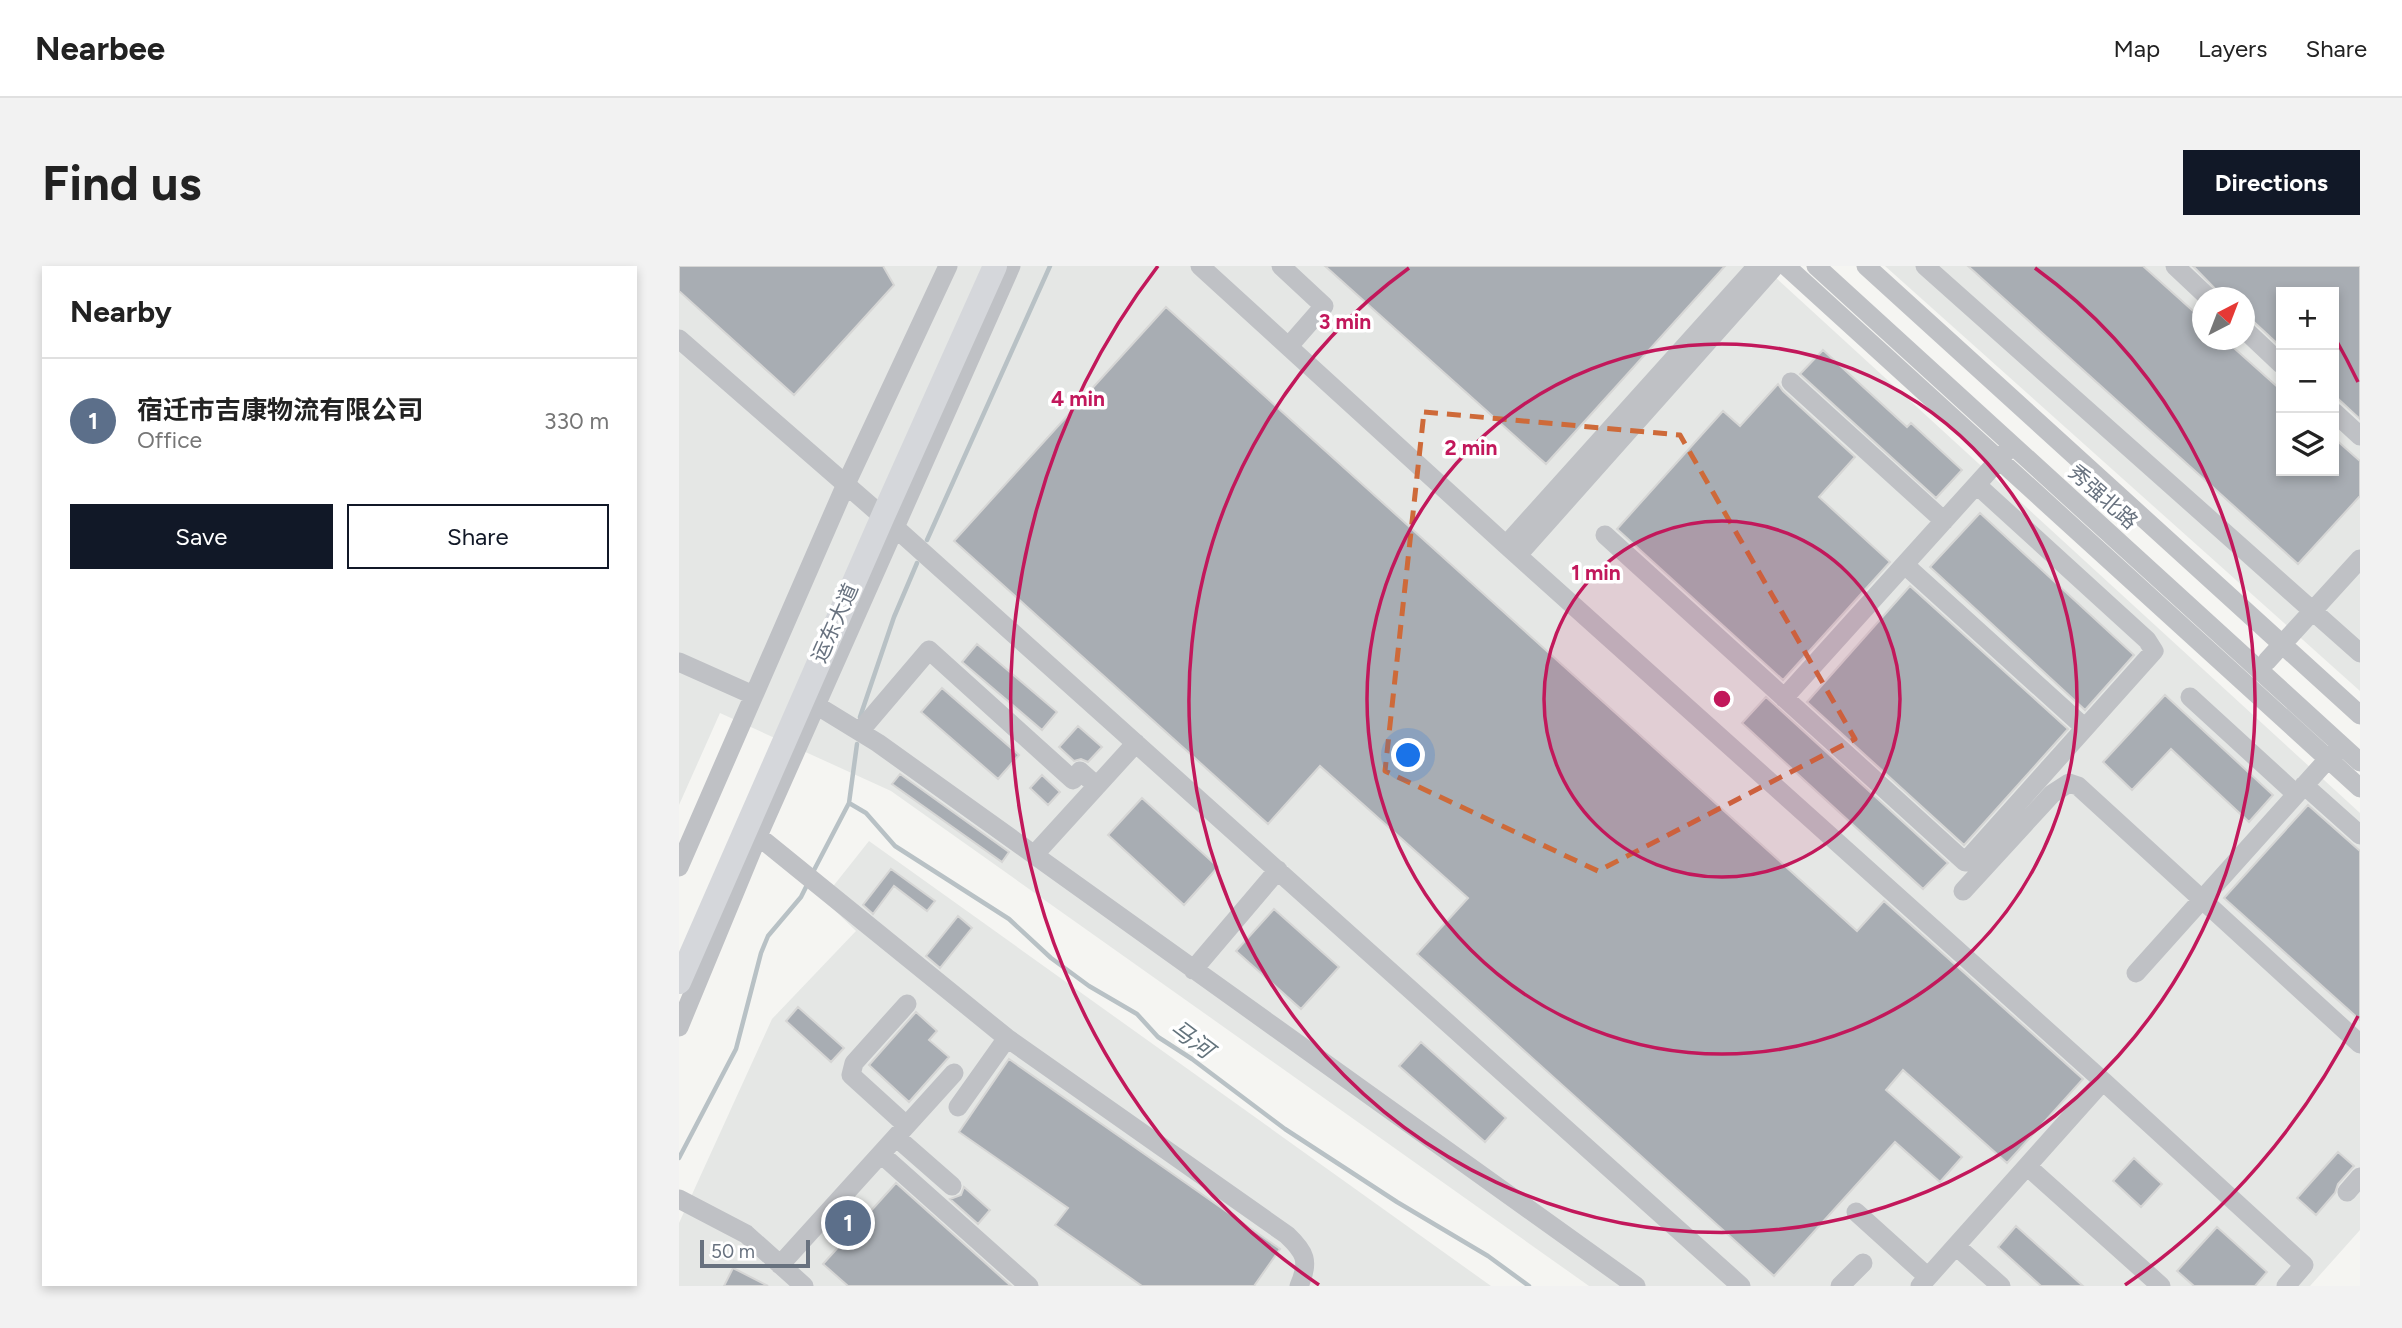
<!DOCTYPE html>
<meta charset="utf-8">
<style>
body{margin:0;font-family:Figtree,"Noto Sans SC",sans-serif;background:#f2f2f2;color:#222}
.controls{position:absolute;right:21px;top:21px;display:grid;overflow:hidden;border-radius:0px;box-shadow:0 4px 10px #0003}
.controls button{width:63px;height:63px;display:grid;place-items:center;padding:0;border:0;border-bottom:2px solid #e0e0e0;background:#fff;color:#222;font:35px sans-serif}
.compass{position:absolute;left:1513px;top:21px;width:63px;height:63px;border-radius:50%;background:#fff;box-shadow:0 4px 10px #0003;rotate:42deg}
.scale{position:absolute;left:21px;bottom:18px;width:110px;box-sizing:border-box;padding-left:7px;border:4px solid #68727f;border-top:0;font-size:19px;line-height:24px;white-space:nowrap;color:#68727f;-webkit-text-stroke:5px #fff;paint-order:stroke}
.you{position:absolute;left:730px;top:490px;width:24px;height:24px;margin:-18px;border:5px solid #fff;border-radius:50%;background:#1a73e8;box-shadow:0 0 0 10px #1a73e833}
.badge{display:grid;place-items:center;width:46px;height:46px;border-radius:50%;background:#111827;color:#fff;font-size:23px;font-weight:700}
.pin{position:absolute;translate:-50% -50%;border:4px solid #fff;box-shadow:0 2px 7px #0006}
.list{margin:0;padding:0;list-style:none}
h2{display:flex;justify-content:space-between;align-items:center;height:91px;margin:0;padding:0 28px;font-size:30px}
h2 small{font-size:23px;font-weight:400;color:#767676}
.list li{display:grid;grid-template-columns:46px 1fr auto;gap:21px;align-items:center;box-sizing:border-box;height:126px;padding:0 28px;border-top:2px solid #e0e0e0}
.list b{display:block;font-size:26px;white-space:nowrap}
.list p{margin:0;font-size:23px;white-space:nowrap;color:#767676}
.list em{font-size:23px;font-style:normal;color:#767676}
.actions{display:flex;gap:14px;padding:21px 28px}
.actions a{flex:1;padding:16px 0;border:2px solid #111827;border-radius:0px;text-align:center;font-size:24px;color:#111827}
.actions .main{background:#111827;color:#fff}
.icon{flex:none;width:38px;height:38px;fill:none;stroke:currentColor;stroke-width:2;stroke-linecap:round;stroke-linejoin:round}
.map{position:relative;flex:none;width:1681px;height:1020px;overflow:hidden;border-radius:0px}
header{display:flex;align-items:center;gap:42px;box-sizing:border-box;height:98px;padding:0 35px;background:#fff;border-bottom:2px solid #e0e0e0}
header strong{font-size:33px}
nav{display:flex;gap:38px;margin-inline-start:auto;font-size:24px}
.intro{display:flex;align-items:center;justify-content:space-between;box-sizing:border-box;height:168px;padding:0 42px}
h1{margin:0;font-size:49px}
.button{padding:18px 32px;border-radius:0px;background:#111827;color:#fff;font-size:24px;font-weight:700}
main{display:flex;gap:42px;padding:0 42px}
aside{flex:1;background:#fff;border-radius:0px;box-shadow:0 4px 10px #0003}
.map>svg:first-child{display:block}
</style>
<header>
<strong>Nearbee</strong>
<nav><a>Map</a><a>Layers</a><a>Share</a></nav>
</header>
<div class="intro"><h1>Find us</h1><a class="button">Directions</a></div>
<main>
<aside>
<h2>Nearby<small></small></h2>
<ul class="list">
<li><span class="badge" style="background:#5c6f8a">1</span><div><b>宿迁市吉康物流有限公司</b><p>Office</p></div><em>330 m</em></li>
</ul>
<div class="actions"><a class="main">Save</a><a>Share</a></div>
</aside>
<div class="map">
<svg width="1681" height="1020" viewBox="0 0 1681 1020">
<rect width="100%" height="100%" fill="#f5f5f2"/>
<path fill="#e5e7e5" fill-rule="evenodd" d="M 0,0 L 1084,0 L 1681,547 L 1681,964 L 1631,1020 L 910,1020 L 212,525 L 41,447 L 0,539 Z
M 1206,0 L 1681,0 L 1681,425 ZM 1602,26 L 1655,26 L 1655,205 L 1602,205 ZM 1524,32 L 1566,32 L 1566,74 L 1524,74 Z
M 190,575 L 812,1020 L 0,1020 L 0,957 L 93,753 L 177,665 L 144,633 Z"/>
<g fill="none" stroke-linecap="round" stroke-linejoin="round">
<path stroke="#b8c1c5" stroke-width="4.5" d="M 248,274 L 371,0
M 181,451 L 215,351 L 238,297
M 170,537 L 187,547 L 216,580 L 330,653 L 372,692 L 410,720 L 458,748 L 479,771 L 513,793 L 606,863 L 718,936 L 809,990 L 850,1020
M 134,606 L 170,537 L 178,478
M 0,892 L 57,783 L 82,687 L 89,670 L 122,631 L 129,617"/>
</g>
<path fill="#a8adb3" stroke="#d6d6d5" stroke-width="2" d="M 0,0 L 204,0 L 215,19 L 115,129 L 0,25 Z
M 646,0 L 1046,0 L 867,198 Z
M 1289,0 L 1464,0 L 1523,53 L 1523,74 L 1546,74 L 1602,124 L 1602,205 L 1655,205 L 1655,172 L 1681,195 L 1681,230 L 1619,298 Z
M 1514,0 L 1681,0 L 1681,153 L 1655,129 L 1655,26 L 1602,26 L 1602,81 L 1574,55 L 1565,50 L 1565,32 L 1545,32 Z
M 487,41 L 1178,665 L 1205,635 L 1404,813 L 1328,897 L 1224,804 L 1207,824 L 1283,891 L 1261,916 L 1216,876 L 1095,1010 L 738,688 L 789,632 L 641,500 L 589,558 L 275,275 Z
M 1144,84 L 1228,161 L 1232,157 L 1283,204 L 1257,232 L 1121,108 Z
M 1099,118 L 1104,125 L 1176,191 L 1140,231 L 1211,296 L 1104,414 L 938,263 L 1044,145 L 1061,160 Z
M 1301,247 L 1455,389 L 1406,444 L 1251,301 Z
M 1231,320 L 1389,463 L 1285,579 L 1128,436 Z
M 298,378 L 378,446 L 363,464 L 283,396 Z
M 263,422 L 340,489 L 319,513 L 242,446 Z
M 1486,429 L 1594,529 L 1570,556 L 1492,483 L 1453,524 L 1424,496 Z
M 1087,431 L 1269,597 L 1244,623 L 1063,457 Z
M 399,460 L 423,481 L 409,496 L 402,493 L 395,495 L 380,481 Z
M 221,508 L 330,586 L 323,596 L 213,518 Z
M 363,509 L 381,526 L 369,539 L 351,522 Z
M 463,532 L 539,601 L 505,639 L 429,569 Z
M 1629,539 L 1681,585 L 1681,754 L 1545,632 Z
M 212,603 L 256,635 L 248,645 L 215,620 L 194,648 L 184,639 Z
M 595,643 L 660,701 L 622,743 L 557,685 Z
M 279,650 L 293,662 L 261,702 L 247,690 Z
M 119,741 L 165,782 L 152,796 L 107,755 Z
M 237,746 L 258,765 L 250,774 L 270,791 L 230,836 L 190,799 Z
M 742,776 L 827,852 L 806,876 L 720,800 Z
M 330,793 L 601,983 L 575,1020 L 463,1020 L 376,959 L 389,942 L 280,866 Z
M 1659,886 L 1675,900 L 1659,918 L 1656,927 L 1637,949 L 1618,932 Z
M 1455,892 L 1483,918 L 1462,941 L 1434,915 Z
M 217,917 L 332,1020 L 169,1020 L 144,998 Z
M 285,921 L 311,944 L 299,958 L 271,933 L 282,929 Z
M 1337,960 L 1404,1020 L 1362,1020 L 1319,981 Z
M 1538,961 L 1588,1006 L 1576,1020 L 1515,1020 L 1498,1005 Z
M 54,1002 L 89,1020 L 45,1020 Z"/>
<g fill="none" stroke-linecap="round" stroke-linejoin="round">
<path stroke="#bfc1c5" stroke-width="19" d="M 521,0 L 827,279 L 1424,815 L 1241,1020
M 602,0 L 645,40 L 610,80
M 1107,0 L 1681,522
M 1137,0 L 1681,496
M 1187,0 L 1681,449
M 1246,0 L 1681,387
M 1496,0 L 1530,32
M 1566,64 L 1602,98
M 0,73 L 210,256 L 1062,1020
M 1112,116 L 1265,255
M 1655,146 L 1681,170
M 926,269 L 1286,596 L 1475,385 L 1468,374 L 1298,219
M 827,279 L 1078,0
M 839,289 L 1096,0
M 1226,299 L 1406,462
M 1588,395 L 1681,293
M 0,396 L 74,429
M 1511,431 L 1617,528
M 1105,432 L 1327,186
M 137,439 L 199,477 L 957,1020
M 181,465 L 250,384 L 394,514 L 401,505 L 418,520
M 1625,519 L 1681,569
M 79,570 L 328,772 L 608,969 C 626,986 631,995 620,1020
M 355,589 L 457,477
M 0,601 L 167,218 L 269,0
M 1284,625 L 1373,528 L 1390,517 L 1399,520 L 1681,778
M 514,704 L 599,604
M 1457,707 L 1658,483
M 0,761 L 79,570 L 332,0
M 1424,815 L 1625,999 L 1607,1020
M 279,841 L 328,772
M 227,859 L 172,809 L 175,797 L 228,738
M 217,871 L 273,920
M 202,888 L 350,1020
M 1348,900 L 1482,1020
M 1668,926 L 1681,911
M 0,933 L 67,968 L 125,1020
M 1177,946 L 1249,1011
M 1277,980 L 1322,1020
M 101,999 L 275,807
M 1161,1020 L 1184,997"/>
<path stroke="#d5d7db" stroke-width="24" d="M 0,716 L 204,250 L 316,0"/>
</g>
<path fill="none" stroke="#ce6a39" stroke-width="5" stroke-dasharray="14 9" stroke-linejoin="round" d="M 745,146 L 1001,169 L 1176,473 L 919,605 L 706,505 Z"/>
<circle cx="1043" cy="433" r="178" fill="#c2185b" fill-opacity=".12"/>
<g fill="none" stroke="#c2185b" stroke-width="3.5">
<circle cx="1043" cy="433" r="178"/>
<circle cx="1043" cy="433" r="355"/>
<path d="M1356 2A533 533 0 1 1 730 2"/>
<path d="M1679 750A711 711 0 0 1 1446 1019M640 1019A711 711 0 0 1 479 0M1656 72A711 711 0 0 1 1679 116"/>
</g>
<g text-anchor="middle" stroke-width="7" stroke-linejoin="round" paint-order="stroke">
<g font-size="21" fill="#68727f" stroke="#fff">
<text transform="translate(1424 231) rotate(42)" y="7">秀强北路</text>
<text transform="translate(156 357) rotate(-66)" y="7">运东大道</text>
</g>
<g font-size="23" font-style="italic" fill="#63737c" stroke="#fff">
<text transform="translate(513 773) rotate(37)" y="8">马河</text>
</g>
</g>
<circle cx="1043" cy="433" r="10" fill="#c2185b" stroke="#fff" stroke-width="3.5"/>
<g font-size="21" text-anchor="middle" font-weight="bold" fill="#c2185b" stroke="#fff" stroke-width="7" stroke-linejoin="round" paint-order="stroke">
<text x="666" y="63">3 min</text>
<text x="399" y="140">4 min</text>
<text x="792" y="189">2 min</text>
<text x="917" y="314">1 min</text>
</g>
</svg>
<div class="controls">
<button>+</button>
<button>−</button>
<button><svg class="icon" aria-label="layers" viewBox="0 0 24 24"><path d="M12 4l9 5-9 5-9-5zM3 14l9 5 9-5"/></svg></button>
</div>
<svg class="compass" viewBox="-18 -18 36 36"><path d="M0-13l5 13h-10z" fill="#e53935"/><path d="M0 13l5-13h-10z" fill="#767676"/></svg>
<div class="scale">50 m</div>
<div class="you"></div>
<div class="pin badge" style="left:169px;top:957px;background:#5c6f8a">1</div>
</div>
</main>
